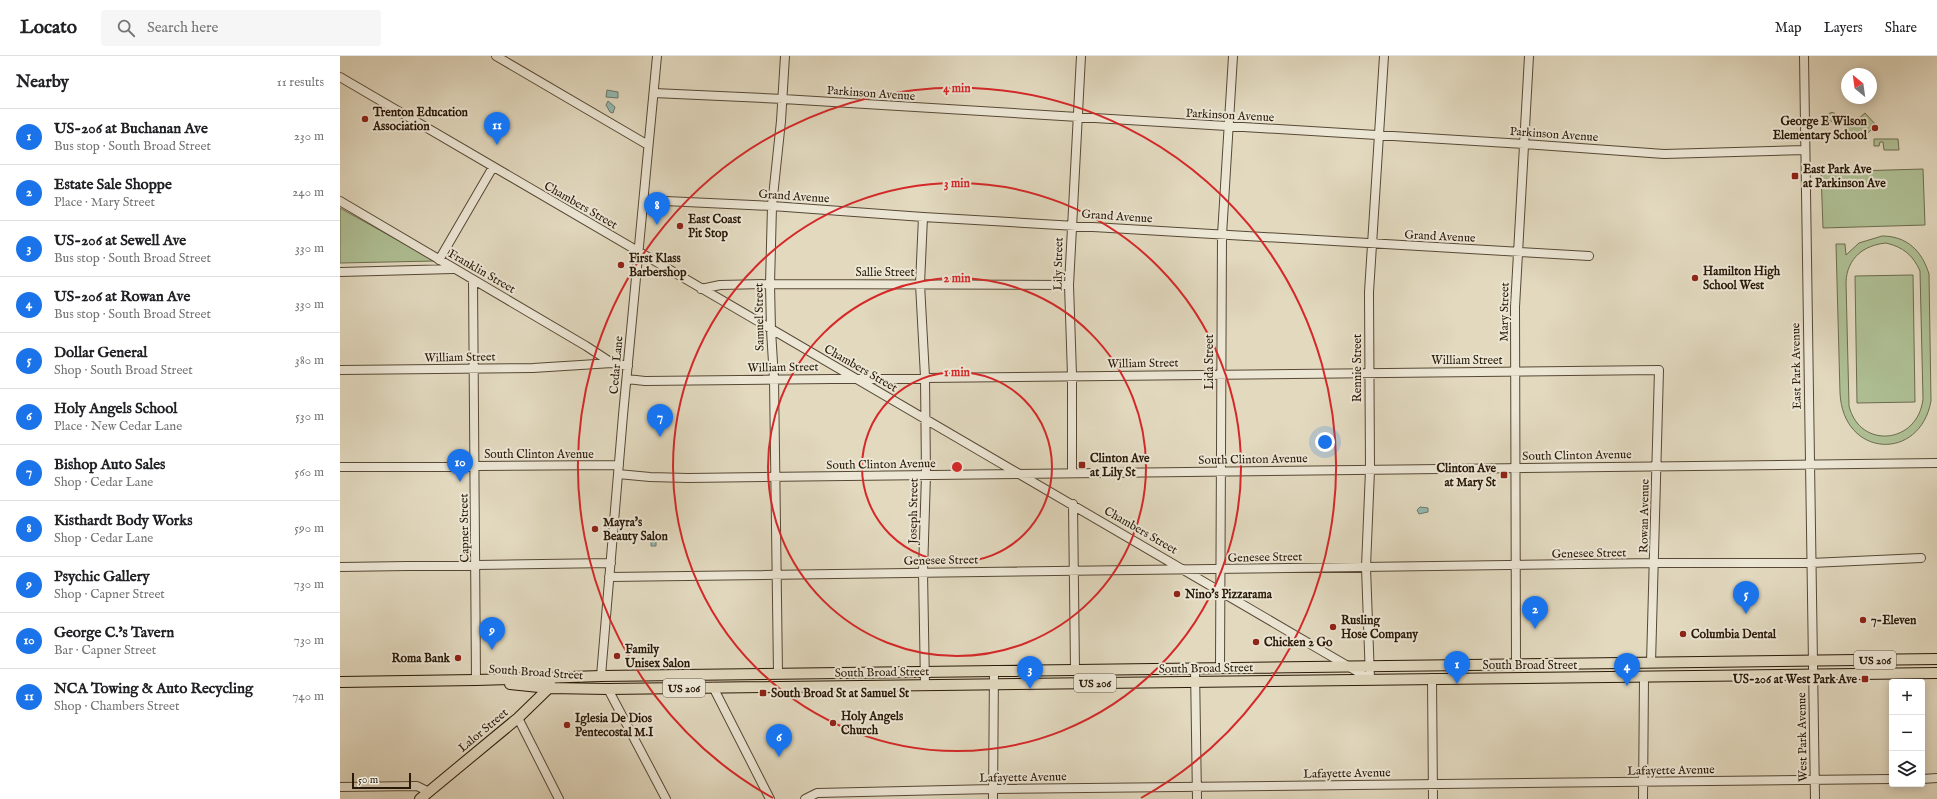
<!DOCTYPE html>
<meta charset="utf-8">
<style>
body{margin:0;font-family:"IM FELL English",serif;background:#f6f6f6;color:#202124}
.controls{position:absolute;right:12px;bottom:12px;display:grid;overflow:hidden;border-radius:4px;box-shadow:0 2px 10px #0003}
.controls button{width:36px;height:36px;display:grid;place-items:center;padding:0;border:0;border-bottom:1px solid #e0e0e0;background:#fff;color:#202124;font:20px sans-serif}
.compass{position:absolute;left:1501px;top:12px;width:36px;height:36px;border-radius:50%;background:#fff;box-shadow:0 2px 10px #0003;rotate:331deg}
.scale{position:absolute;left:12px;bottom:10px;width:59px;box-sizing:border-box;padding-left:4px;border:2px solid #291907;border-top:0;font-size:11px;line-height:14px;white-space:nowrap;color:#291907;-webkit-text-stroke:3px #ece6d5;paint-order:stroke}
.you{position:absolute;left:985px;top:386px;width:14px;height:14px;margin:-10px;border:3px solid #fff;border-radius:50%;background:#1a73e8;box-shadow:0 0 0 6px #1a73e833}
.badge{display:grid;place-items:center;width:26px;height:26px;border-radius:50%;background:#1a73e8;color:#fff;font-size:13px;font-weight:700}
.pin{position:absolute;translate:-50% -33px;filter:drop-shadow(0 1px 2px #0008)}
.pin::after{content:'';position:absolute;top:21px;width:14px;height:12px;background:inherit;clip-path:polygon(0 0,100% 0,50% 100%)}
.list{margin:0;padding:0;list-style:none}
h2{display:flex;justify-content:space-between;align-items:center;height:52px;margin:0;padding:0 16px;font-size:17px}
h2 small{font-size:13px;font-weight:400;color:#757577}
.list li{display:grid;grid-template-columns:26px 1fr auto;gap:12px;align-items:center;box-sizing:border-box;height:56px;padding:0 16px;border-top:1px solid #e0e0e0}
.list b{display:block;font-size:15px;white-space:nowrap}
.list p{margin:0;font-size:13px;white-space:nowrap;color:#757577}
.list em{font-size:13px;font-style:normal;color:#757577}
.icon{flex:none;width:22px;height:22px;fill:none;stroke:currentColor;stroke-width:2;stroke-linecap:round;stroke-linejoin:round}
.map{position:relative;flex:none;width:1597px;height:743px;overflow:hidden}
header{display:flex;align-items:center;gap:24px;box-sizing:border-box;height:56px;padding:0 20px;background:#fff;border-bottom:1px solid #e0e0e0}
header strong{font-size:19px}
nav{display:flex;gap:22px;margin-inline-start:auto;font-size:14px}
.search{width:280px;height:36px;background:#f6f6f6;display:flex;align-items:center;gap:10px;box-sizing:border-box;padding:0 14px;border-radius:4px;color:#757577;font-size:15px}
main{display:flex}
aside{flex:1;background:#fff}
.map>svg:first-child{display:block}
</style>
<header>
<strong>Locato</strong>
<div class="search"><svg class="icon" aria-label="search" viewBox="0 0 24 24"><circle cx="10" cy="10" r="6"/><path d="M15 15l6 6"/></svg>Search here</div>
<nav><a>Map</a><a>Layers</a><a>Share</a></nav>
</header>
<main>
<aside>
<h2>Nearby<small>11 results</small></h2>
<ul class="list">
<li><span class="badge">1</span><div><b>US-206 at Buchanan Ave</b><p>Bus stop · South Broad Street</p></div><em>230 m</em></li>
<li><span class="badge">2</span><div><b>Estate Sale Shoppe</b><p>Place · Mary Street</p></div><em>240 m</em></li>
<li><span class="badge">3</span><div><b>US-206 at Sewell Ave</b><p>Bus stop · South Broad Street</p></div><em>330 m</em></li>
<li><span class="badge">4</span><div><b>US-206 at Rowan Ave</b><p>Bus stop · South Broad Street</p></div><em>330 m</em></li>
<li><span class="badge">5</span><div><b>Dollar General</b><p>Shop · South Broad Street</p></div><em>380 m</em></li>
<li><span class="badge">6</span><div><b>Holy Angels School</b><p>Place · New Cedar Lane</p></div><em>530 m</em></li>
<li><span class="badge">7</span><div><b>Bishop Auto Sales</b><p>Shop · Cedar Lane</p></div><em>560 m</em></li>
<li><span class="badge">8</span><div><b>Kisthardt Body Works</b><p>Shop · Cedar Lane</p></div><em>590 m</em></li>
<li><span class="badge">9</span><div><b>Psychic Gallery</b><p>Shop · Capner Street</p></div><em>730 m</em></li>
<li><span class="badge">10</span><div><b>George C.'s Tavern</b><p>Bar · Capner Street</p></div><em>730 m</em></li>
<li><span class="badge">11</span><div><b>NCA Towing &amp; Auto Recycling</b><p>Shop · Chambers Street</p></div><em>740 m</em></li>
</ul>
</aside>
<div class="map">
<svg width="1597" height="743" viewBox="0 0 1597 743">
<rect width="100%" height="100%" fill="#e2d9bf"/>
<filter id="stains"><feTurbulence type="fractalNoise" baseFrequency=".005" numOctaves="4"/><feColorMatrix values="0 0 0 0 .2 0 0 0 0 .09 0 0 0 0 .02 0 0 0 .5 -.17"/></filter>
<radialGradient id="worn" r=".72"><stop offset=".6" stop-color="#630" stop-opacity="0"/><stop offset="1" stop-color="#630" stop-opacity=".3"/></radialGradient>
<path fill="#afc095" stroke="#6c6c4e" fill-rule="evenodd" d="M1487.5 61a4.5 4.5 0 1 1 9 0a4.5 4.5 0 1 1-9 0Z
M 1525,57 L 1536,69 L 1526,79 L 1509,81 L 1506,76 L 1507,69 L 1516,65 Z
M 1534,83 L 1558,83 L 1559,94 L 1544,94 L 1543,86 L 1540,86 L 1539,90 L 1534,90 Z
M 1583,113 L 1585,169 L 1483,172 L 1481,116 Z
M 0,152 L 95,205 L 0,207 Z
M 1542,180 C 1567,180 1582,195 1589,218 L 1591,345 C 1580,406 1503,402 1500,337 L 1496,188 L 1505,188 L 1506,199 L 1519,187 ZM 1546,187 C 1563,191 1573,199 1580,215 L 1583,343 C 1578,388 1520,394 1509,350 L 1506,226 C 1507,202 1524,189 1546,187 Z
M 1573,219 L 1575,346 L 1517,347 L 1515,220 Z"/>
<path fill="#95bab1" stroke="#6a7a6d" d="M 267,34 L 278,36 L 278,42 L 266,41 Z
M 268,45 L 275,51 L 273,57 L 270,56 L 266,49 Z
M 1080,451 L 1088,452 L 1088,456 L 1079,458 L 1077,454 Z
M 311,479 L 316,479 L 316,490 L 311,490 Z"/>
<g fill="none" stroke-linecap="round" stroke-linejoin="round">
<g stroke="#574935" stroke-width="10">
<path id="minor" d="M 156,0 L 308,89
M 1464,0 L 1475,743
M 0,21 L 1030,623
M 314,37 L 443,43 L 1184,88 L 1324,98 L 1465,94
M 304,144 L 432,150 L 583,161 L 1249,200
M 0,145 L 246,290 L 272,307
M 583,161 L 580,228 L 585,321 L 586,419 L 583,516 L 585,629
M 99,204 L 153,111
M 0,216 L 113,213
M 133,224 L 136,624
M 361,233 L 380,229 L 430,228 L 729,229
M 0,314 L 193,312 L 272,307 L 288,310
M 287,323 L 305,325 L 1319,314 L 1311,607
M 0,411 L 279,409
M 732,417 L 732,319 L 729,229 L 741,0
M 278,418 L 310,421 L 348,422 L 1597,407
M 733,448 L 735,613
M 0,511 L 271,507
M 269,521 L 1315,507 L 1471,507 L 1581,502
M 1176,609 L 1175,251 L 1189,0
M 855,612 L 857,743
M 880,612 L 882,179 L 893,0
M 438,617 L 434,323 L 431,274 L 430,228 L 432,150 L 441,65 L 445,0
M 261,620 L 283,359 L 317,0
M 1092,622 L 1093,743
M 1030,623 L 1026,511 L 1030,414 L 1029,236 L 1044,0
M 373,631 L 430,743
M 268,633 L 326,743
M 178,662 L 219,743
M 1582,723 L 1597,722
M 0,731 L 77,730 L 89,736
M 465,743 L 477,737 L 653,733 L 1552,723
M 653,743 L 654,614
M 1303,743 L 1304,621"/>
</g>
<g stroke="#291907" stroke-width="12">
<path id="major" d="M 0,626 L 136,624 L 261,620 L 1597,603
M 170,628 L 209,632 L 268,633 L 1597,617
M 80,743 L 178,662 L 211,630"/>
</g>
<use href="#minor" stroke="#ece6d5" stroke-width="8"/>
<use href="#major" stroke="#e2d9bf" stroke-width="10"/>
</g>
<g fill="none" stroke="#d62828" stroke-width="2">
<circle cx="617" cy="411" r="95"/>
<circle cx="617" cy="411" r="189"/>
<circle cx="617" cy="411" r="284"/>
<path d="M433 742A379 379 0 1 1 801 742"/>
</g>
<g fill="#8f2418" stroke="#ece6d5" stroke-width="1.5">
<circle cx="25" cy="63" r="4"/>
<circle cx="1535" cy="72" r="4"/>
<rect x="1451" y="116" width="8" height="8" rx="2"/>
<circle cx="340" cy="170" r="4"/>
<circle cx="281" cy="209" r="4"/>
<circle cx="1355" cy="222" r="4"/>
<rect x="738" y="405" width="8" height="8" rx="2"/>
<rect x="1160" y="415" width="8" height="8" rx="2"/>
<circle cx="255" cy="473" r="4"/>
<circle cx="837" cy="538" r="4"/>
<circle cx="1523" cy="564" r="4"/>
<circle cx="993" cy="571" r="4"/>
<circle cx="1343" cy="578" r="4"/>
<circle cx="916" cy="586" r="4"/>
<circle cx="277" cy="600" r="4"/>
<circle cx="118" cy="602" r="4"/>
<rect x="1521" y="619" width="8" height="8" rx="2"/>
<rect x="419" y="633" width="8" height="8" rx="2"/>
<circle cx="493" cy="667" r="4"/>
<circle cx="227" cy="669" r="4"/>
</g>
<g text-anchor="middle" stroke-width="4" stroke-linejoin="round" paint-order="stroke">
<g fill="#ece6d5" stroke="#645645" stroke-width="1">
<rect x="1514" y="595" width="42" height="18" rx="3"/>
<rect x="734" y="618" width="42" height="18" rx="3"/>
<rect x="323" y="623" width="42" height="18" rx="3"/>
</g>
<g font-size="11" font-weight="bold" fill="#291907">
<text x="1535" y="608">US 206</text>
<text x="755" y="631">US 206</text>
<text x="344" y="636">US 206</text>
</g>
<g font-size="12" fill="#291907" stroke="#ece6d5">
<text transform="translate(531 37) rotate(4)" y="4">Parkinson Avenue</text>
<text transform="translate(890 59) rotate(3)" y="4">Parkinson Avenue</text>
<text transform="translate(1214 78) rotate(4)" y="4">Parkinson Avenue</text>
<text transform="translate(454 140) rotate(4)" y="4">Grand Avenue</text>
<text transform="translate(241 149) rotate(30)" y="4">Chambers Street</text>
<text transform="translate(777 160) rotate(4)" y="4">Grand Avenue</text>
<text transform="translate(1100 180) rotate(3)" y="4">Grand Avenue</text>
<text transform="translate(718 208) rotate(-89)" y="4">Lily Street</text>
<text transform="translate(142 215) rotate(30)" y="4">Franklin Street</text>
<text x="545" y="220">Sallie Street</text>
<text transform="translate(1164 256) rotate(-89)" y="4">Mary Street</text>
<text transform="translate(419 261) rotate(-91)" y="4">Samuel Street</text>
<text transform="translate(120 301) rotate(-1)" y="4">William Street</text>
<text x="1127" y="308">William Street</text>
<text transform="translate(869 306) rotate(-90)" y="4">Lida Street</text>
<text transform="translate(803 307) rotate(-1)" y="4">William Street</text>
<text transform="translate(276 309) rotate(-85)" y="4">Cedar Lane</text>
<text transform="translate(1456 310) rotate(-91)" y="4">East Park Avenue</text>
<text transform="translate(443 311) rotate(-1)" y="4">William Street</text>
<text transform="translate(521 312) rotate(30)" y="4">Chambers Street</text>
<text transform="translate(1017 312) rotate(-90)" y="4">Rennie Street</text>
<text x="199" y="402">South Clinton Avenue</text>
<text transform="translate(1237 399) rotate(-1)" y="4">South Clinton Avenue</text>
<text transform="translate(913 403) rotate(-1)" y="4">South Clinton Avenue</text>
<text transform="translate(541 408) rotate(-1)" y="4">South Clinton Avenue</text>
<text transform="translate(573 455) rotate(-89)" y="4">Joseph Street</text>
<text transform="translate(1304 460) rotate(-89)" y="4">Rowan Avenue</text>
<text transform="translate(124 472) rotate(-91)" y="4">Capner Street</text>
<text transform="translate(801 474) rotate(30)" y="4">Chambers Street</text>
<text transform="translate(1249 497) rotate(-1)" y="4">Genesee Street</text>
<text transform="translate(925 501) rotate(-1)" y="4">Genesee Street</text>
<text transform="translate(601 504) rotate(-1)" y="4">Genesee Street</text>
<text x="1190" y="613">South Broad Street</text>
<text transform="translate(866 612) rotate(-1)" y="4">South Broad Street</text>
<text transform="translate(196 616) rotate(4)" y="4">South Broad Street</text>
<text transform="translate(542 616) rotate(-1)" y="4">South Broad Street</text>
<text transform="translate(143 674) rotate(-40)" y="4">Lalor Street</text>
<text transform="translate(1462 681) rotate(-91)" y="4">West Park Avenue</text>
<text transform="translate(1331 714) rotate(-1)" y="4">Lafayette Avenue</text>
<text transform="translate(1007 717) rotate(-1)" y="4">Lafayette Avenue</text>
<text transform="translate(683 721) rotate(-1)" y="4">Lafayette Avenue</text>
</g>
<g font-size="12" font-weight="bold" fill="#291907" stroke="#ece6d5" text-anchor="start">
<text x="33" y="60">Trenton Education<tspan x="33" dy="14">Association</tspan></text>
<text x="1527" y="69" text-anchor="end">George E Wilson<tspan x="1527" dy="14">Elementary School</tspan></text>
<text x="1463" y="117">East Park Ave<tspan x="1463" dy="14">at Parkinson Ave</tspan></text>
<text x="348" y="167">East Coast<tspan x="348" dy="14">Pit Stop</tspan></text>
<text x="289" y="206">First Klass<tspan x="289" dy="14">Barbershop</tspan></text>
<text x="1363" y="219">Hamilton High<tspan x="1363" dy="14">School West</tspan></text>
<text x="750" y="406">Clinton Ave<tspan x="750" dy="14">at Lily St</tspan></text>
<text x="1156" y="416" text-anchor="end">Clinton Ave<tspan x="1156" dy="14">at Mary St</tspan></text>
<text x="263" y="470">Mayra's<tspan x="263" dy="14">Beauty Salon</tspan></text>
<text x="845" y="542">Nino's Pizzarama</text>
<text x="1001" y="568">Rusling<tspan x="1001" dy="14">Hose Company</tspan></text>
<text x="1531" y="568">7-Eleven</text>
<text x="1351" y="582">Columbia Dental</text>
<text x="924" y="590">Chicken 2 Go</text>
<text x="285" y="597">Family<tspan x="285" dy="14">Unisex Salon</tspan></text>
<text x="110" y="606" text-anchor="end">Roma Bank</text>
<text x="1517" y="627" text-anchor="end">US-206 at West Park Ave</text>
<text x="431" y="641">South Broad St at Samuel St</text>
<text x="501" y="664">Holy Angels<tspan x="501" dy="14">Church</tspan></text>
<text x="235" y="666">Iglesia De Dios<tspan x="235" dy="14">Pentecostal M.I</tspan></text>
</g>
</g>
<circle cx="617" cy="411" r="6" fill="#d62828" stroke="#ece6d5" stroke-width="2"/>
<g font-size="12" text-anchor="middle" font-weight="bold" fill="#d62828" stroke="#ece6d5" stroke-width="4" stroke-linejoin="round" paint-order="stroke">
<text x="617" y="36">4 min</text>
<text x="617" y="131">3 min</text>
<text x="617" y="226">2 min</text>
<text x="617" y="320">1 min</text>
</g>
<rect width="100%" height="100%" filter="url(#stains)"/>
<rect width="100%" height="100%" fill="url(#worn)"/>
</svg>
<div class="controls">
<button>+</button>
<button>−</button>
<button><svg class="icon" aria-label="layers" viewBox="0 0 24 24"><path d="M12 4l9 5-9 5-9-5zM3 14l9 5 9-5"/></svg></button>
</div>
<svg class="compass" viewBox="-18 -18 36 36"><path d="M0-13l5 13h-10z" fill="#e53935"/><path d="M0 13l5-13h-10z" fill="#757577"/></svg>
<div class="scale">50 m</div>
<div class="you"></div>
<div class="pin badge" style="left:1117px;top:628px">1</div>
<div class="pin badge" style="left:1195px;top:573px">2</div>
<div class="pin badge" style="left:690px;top:633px">3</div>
<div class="pin badge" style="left:1287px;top:630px">4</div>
<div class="pin badge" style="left:1406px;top:558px">5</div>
<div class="pin badge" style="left:439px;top:701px">6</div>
<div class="pin badge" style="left:320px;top:381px">7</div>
<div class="pin badge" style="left:317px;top:169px">8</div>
<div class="pin badge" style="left:152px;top:594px">9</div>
<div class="pin badge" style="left:120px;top:426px">10</div>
<div class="pin badge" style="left:157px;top:89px">11</div>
</div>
</main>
